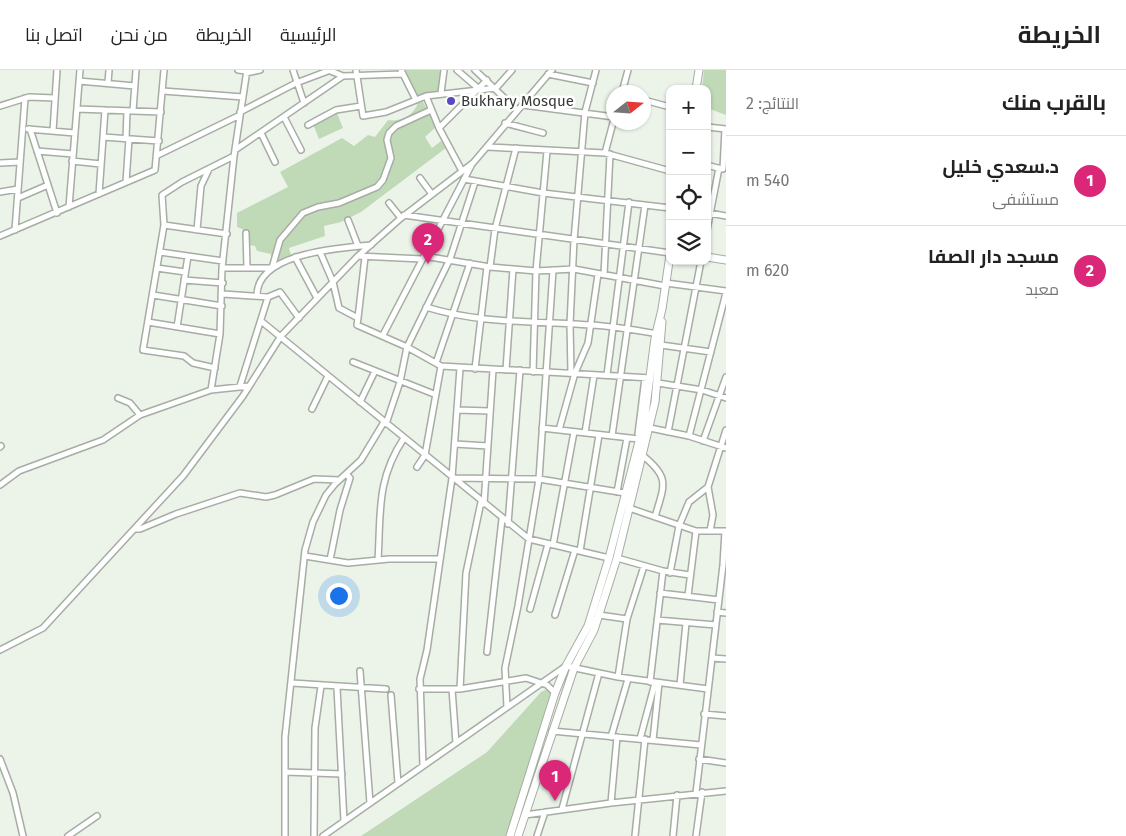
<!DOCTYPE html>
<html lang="ar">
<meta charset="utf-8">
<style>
body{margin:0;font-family:"Fira Sans",Cairo,sans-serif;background:#f2f2f2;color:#222;direction:rtl}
.controls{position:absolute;right:15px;top:15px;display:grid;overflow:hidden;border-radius:10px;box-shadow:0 1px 4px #0004}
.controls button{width:45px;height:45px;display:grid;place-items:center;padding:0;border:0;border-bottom:1px solid #e0e0e0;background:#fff;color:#222;font:25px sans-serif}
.compass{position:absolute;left:606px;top:15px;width:45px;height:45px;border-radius:50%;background:#fff;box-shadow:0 1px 4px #0004;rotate:73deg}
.you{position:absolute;left:338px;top:525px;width:18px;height:18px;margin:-12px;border:4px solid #fff;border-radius:50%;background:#1a73e8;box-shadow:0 0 0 8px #1a73e833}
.badge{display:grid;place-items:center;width:32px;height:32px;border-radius:50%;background:#db2777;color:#fff;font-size:16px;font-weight:700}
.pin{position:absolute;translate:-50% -41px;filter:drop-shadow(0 1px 2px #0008)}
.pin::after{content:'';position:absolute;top:26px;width:18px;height:15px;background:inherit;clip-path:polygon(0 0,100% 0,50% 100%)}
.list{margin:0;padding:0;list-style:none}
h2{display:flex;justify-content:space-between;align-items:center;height:65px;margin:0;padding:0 20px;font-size:21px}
h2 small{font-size:16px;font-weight:400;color:#767676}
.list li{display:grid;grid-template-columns:32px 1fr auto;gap:15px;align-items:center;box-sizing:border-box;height:90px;padding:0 20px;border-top:1px solid #e0e0e0}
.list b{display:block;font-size:19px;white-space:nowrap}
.list p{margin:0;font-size:16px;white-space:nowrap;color:#767676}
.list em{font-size:16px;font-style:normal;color:#767676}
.icon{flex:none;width:28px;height:28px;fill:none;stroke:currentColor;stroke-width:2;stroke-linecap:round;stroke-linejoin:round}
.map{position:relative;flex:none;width:726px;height:766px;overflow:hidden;direction:ltr}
header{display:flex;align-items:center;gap:30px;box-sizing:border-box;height:70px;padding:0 25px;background:#fff;border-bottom:1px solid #e0e0e0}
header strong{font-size:24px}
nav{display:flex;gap:28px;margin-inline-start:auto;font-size:18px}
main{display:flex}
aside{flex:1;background:#fff}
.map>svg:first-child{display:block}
</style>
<header>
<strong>الخريطة</strong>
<nav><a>الرئيسية</a><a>الخريطة</a><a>من نحن</a><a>اتصل بنا</a></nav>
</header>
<main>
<aside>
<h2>بالقرب منك<small>النتائج: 2</small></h2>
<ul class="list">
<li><span class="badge">1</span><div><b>د.سعدي خليل</b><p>مستشفى</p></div><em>540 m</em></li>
<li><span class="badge">2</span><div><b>مسجد دار الصفا</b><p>معبد</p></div><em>620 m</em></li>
</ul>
</aside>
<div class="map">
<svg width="726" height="766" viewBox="0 0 726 766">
<rect width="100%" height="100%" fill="#ecf4ea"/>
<path fill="#c0dab8" d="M 405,0 L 442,0 L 440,20 L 417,27 Z
M 704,0 L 726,0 L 726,45 L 707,38 L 707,19 L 702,19 Z
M 423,32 L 436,57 L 425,67 L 432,78 L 441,71 L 446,78 L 361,142 L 341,152 L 324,156 L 325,166 L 289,178 L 291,185 L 277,194 L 271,194 L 271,184 L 257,181 L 255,176 L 249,175 L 247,161 L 237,157 L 237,143 L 288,117 L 280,102 L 342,68 L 354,76 L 368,65 L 375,67 L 388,50 C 401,52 413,46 418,33 Z
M 337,43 L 343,58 L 319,69 L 313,54 Z
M 547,619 L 551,622 L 507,766 L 361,766 L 487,682 L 541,622 Z"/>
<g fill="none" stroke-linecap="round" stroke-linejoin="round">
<g stroke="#a6ada4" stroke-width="8">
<path id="minor" d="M 238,0 L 247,1
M 293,0 L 304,33
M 328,0 L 343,6
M 356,0 L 363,46 L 386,42 L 426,26 L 496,18 L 512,0
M 401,0 L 416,30
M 457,0 L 479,19
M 475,0 L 517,40
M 246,3 L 260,0
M 548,4 L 593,13
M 79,11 L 135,16
M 108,13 L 109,0
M 163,21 L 243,27
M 622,22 L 628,0
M 441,23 L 444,0
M 426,26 L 439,58 L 462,101
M 644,30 L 670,37
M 523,35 L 614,47
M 0,36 L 29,27 L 55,28
M 77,39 L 161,42
M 133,41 L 136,0
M 240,42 L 296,13 L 328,1
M 284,47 L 301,80
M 505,53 L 543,63
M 308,55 L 336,40 L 361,36
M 707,57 L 726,59
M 439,58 L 487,10
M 28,59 L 75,63
M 30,59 L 57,143
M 53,61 L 57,0
M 261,63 L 275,92
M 103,67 L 159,71
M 126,69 L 127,41
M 488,77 L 605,83 L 670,101
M 235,80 L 343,6 L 402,4
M 37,81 L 73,84
M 605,83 L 614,49
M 158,85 L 240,45
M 72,91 L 101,94
M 0,93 L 20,92
M 707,95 L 721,99
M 723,99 L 725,59
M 420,108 L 431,123
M 464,109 L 543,123 L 670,138
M 126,112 L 129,69
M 0,122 L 18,119
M 99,124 L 105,40
M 18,128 L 48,115
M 389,133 L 401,148
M 69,137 L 80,0
M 710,143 L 726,146
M 404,145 L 670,183
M 348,150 L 358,176
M 164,155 L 227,164
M 15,160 L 25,28
M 197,160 L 201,116 L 209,99
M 707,160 L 719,98
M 246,163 L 247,197
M 0,166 L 155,100 L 164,0
M 160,182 L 223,191
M 320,182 L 333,212
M 358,186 L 422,189
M 424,186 L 490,197 L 536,201 L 574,199 L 665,216
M 295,187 L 317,228
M 490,197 L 495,159 L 516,78
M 157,198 L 185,202
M 222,198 L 272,198 L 280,170 L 303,143 L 318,137 L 339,133 L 377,117 L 383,110 L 391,88 L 387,70 L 389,63 L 396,56 L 431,40
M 604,205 L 610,84
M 184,210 L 223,213
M 333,212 L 339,238 L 358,248 L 357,255 L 407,277 L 441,296 L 651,308
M 666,213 L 726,221
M 223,224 L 268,227 L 240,316
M 153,225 L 222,236
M 257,226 C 256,183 339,178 371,175
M 268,227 L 280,222 L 299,248
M 426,237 C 480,254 534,251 590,255 C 613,256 635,260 658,264
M 358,248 L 365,187
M 261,251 L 529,469 L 609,488
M 148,252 L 220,264
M 177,257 L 188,186
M 383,265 L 471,96
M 661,275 L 711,282
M 353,292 L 434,324
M 436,293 L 470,193
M 215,298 L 193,293 L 184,286 L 143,280 L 164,155 L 162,125 L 182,112 L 234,86
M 475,299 L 487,197
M 506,300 L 513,199
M 533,302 L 536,201 L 547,81
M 571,303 L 570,254 L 574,170 L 585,42 L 596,0
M 607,305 L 629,132
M 658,313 L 702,320 L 726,328
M 211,320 L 220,264 L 222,198 L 234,86 L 247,0
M 118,328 L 130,333 L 140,345
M 360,332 L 375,301
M 312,339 L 328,306
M 457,340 L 490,341
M 386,354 L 400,312 L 407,277 L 450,189 L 475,112
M 542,358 L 639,369
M 650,358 L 689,366 L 726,378
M 559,360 L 575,303 L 588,273 L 598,204
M 668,362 L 701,191
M 585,363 L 594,305
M 638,364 L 645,308
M 612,366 L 645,135
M 689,366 L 726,223
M 703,371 L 726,307
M 455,374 L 488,376
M 0,377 L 1,376
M 642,385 C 671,408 664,415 655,447
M 417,397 L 425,385 L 441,296
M 453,408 L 539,409 L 625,423
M 0,415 L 19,401 L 103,370 L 140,345 L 211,320 L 249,316
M 708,417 L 713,445 L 710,461
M 617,422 L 627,368
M 484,434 L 493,300
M 629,438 L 696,461 L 726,461
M 508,454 L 520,300
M 136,459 L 140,459 L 176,444 L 240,423 L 266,427 L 275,425 L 314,409 L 339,410
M 553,475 L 574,362
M 580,481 L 599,365
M 305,486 L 348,493 L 389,489 L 439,489
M 617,488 L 663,501 L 690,505
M 330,490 L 340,440 L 350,408 L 347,405
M 378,490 C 381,443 376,410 404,368
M 670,503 L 679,456 L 689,432 L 708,417 L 726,360
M 660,523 L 719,530
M 688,526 L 696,461
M 530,539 L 548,474
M 717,542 L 726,543
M 555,545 L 575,480
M 599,545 L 627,549
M 657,550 L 716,555
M 0,580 L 43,558 L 183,406 L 243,326 L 281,266 L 358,186 L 401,148 L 473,93 L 552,0
M 487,582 L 502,449
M 712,588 L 726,589
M 360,601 L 370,733
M 618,607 L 627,549 L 644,496
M 650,612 L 663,501
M 292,613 L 386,619
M 680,615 L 686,553
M 337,618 L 344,751
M 419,619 L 460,619 L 526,608 L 547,615 L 555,623
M 452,619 L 456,673
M 460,619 L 466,503 L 481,432
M 391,625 L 398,713
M 507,637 L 505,598 L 518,536 L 539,409 L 553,200
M 704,644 L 726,646
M 552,661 L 701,675
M 611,667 L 628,609
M 640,669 L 655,613
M 653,670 L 659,613
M 0,689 L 13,723 L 23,766
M 699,689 L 726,693
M 423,696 L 420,609 L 427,580 L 452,408 L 460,298
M 285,702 L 342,704
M 696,723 L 723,495 L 725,461
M 611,733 L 617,667
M 562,739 L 599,603
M 525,745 L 611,733 L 726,721
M 68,766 L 97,746
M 285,766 L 285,667 L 305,480 L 313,452 L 326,425 L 335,414 L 361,390 L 384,352
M 314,766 L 315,658 L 321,616
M 323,766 L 566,596 L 618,607 L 708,619
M 537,766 L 545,742
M 635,766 L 645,669
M 673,766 L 677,725
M 696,766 L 702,722"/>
</g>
<g stroke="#a6ada4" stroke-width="9">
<path id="major" d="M 696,19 L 699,0
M 707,187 L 726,190
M 510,766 L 555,623 L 566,596 L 588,556 L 609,488 L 644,352 L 655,268 L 662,239 L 670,185
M 518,766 L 574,598 L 594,560 L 617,488 L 655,332 L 662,252"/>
</g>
<use href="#minor" stroke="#fff" stroke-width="5"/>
<use href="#major" stroke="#fff" stroke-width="7"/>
</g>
<circle fill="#5a48c0" stroke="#fff" stroke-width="2" cx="451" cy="31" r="5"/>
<g text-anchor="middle" stroke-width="5" stroke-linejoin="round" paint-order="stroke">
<g font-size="15" fill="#353834" stroke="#fff" text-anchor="start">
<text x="461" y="36">Bukhary Mosque</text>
</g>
</g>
</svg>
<div class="controls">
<button>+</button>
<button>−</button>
<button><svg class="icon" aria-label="locate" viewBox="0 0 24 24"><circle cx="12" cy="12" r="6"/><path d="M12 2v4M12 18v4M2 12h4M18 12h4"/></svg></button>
<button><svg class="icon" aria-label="layers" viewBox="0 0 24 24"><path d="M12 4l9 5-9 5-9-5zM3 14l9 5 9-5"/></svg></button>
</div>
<svg class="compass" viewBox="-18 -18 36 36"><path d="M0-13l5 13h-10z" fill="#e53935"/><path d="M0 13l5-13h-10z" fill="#767676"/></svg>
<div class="you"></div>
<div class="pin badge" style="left:555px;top:731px">1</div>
<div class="pin badge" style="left:428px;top:194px">2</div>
</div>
</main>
